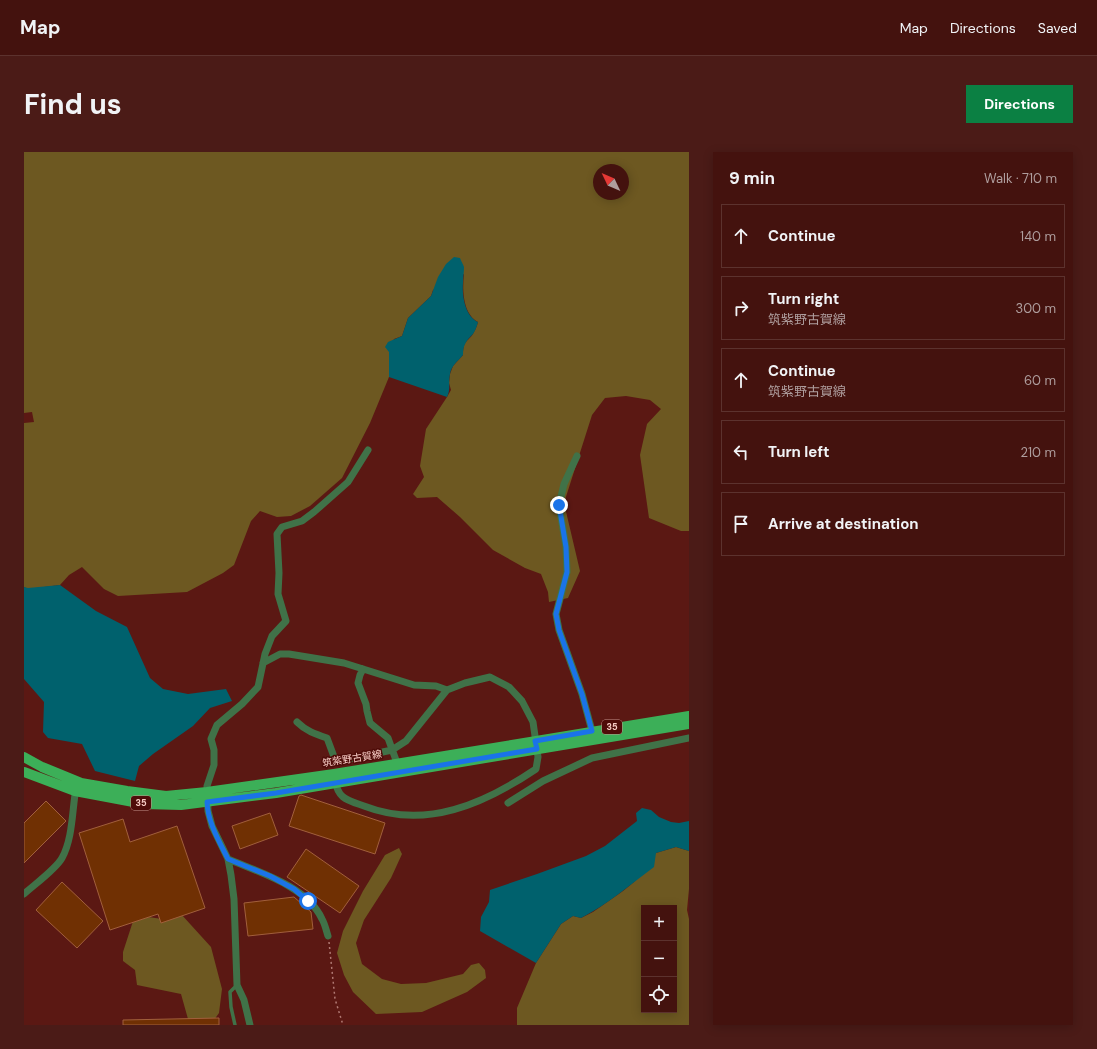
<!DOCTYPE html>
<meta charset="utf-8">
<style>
body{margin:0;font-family:"DM Sans","Noto Sans JP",sans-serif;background:#4b1b17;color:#f1f3f6}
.controls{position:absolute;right:12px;bottom:12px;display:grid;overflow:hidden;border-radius:0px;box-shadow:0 2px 10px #0003}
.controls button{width:36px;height:36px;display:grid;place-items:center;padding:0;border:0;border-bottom:1px solid #5c322e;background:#44120e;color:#f1f3f6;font:20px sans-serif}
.compass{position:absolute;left:569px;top:12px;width:36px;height:36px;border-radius:50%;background:#44120e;box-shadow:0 2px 10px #0003;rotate:314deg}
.stop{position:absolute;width:12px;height:12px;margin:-9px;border:3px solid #1a73e8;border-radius:50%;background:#fff}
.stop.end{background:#1a73e8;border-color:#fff;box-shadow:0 1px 4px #0008}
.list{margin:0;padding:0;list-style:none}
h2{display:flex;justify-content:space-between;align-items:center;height:52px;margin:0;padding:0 16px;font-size:17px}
h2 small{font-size:13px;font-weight:400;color:#af9e9e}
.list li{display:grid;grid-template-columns:26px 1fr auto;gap:12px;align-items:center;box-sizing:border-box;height:64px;margin:0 8px 8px;padding:0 8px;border:1px solid #5c322e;border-radius:0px}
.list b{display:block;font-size:15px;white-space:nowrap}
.list p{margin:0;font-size:13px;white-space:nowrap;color:#af9e9e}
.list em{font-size:13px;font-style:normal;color:#af9e9e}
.icon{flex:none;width:22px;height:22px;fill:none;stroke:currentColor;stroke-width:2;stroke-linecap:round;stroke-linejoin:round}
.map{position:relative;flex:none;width:665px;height:873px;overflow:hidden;border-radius:0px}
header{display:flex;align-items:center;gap:24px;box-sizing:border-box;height:56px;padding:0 20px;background:#44120e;border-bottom:1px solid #5c322e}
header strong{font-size:19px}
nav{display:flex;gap:22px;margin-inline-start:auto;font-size:14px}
.intro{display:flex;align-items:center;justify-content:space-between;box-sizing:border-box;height:96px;padding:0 24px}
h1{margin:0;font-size:28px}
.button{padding:10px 18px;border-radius:0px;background:#0b8043;color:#fff;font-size:14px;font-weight:700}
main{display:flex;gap:24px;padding:0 24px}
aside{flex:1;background:#44120e;border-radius:0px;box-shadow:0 2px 10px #0003}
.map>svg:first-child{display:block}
</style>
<header>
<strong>Map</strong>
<nav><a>Map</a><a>Directions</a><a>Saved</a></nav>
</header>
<div class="intro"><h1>Find us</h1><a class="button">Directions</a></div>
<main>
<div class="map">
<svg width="665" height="873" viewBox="0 0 665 873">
<rect width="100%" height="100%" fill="#5b1813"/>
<path fill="#6d5821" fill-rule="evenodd" d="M 0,0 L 665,0 L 665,379 L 657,379 L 625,366 L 616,303 L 623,272 L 637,257 L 626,248 L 602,244 L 581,246 L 568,263 L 540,351 L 556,419 L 544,446 L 525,450 L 524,440 L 517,422 L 501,416 L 469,398 L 436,365 L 413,345 L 393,346 L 389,342 L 400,325 L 396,314 L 402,277 L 423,245 L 427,238 L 425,231 L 426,222 L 429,214 L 439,203 C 439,187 445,190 450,180 C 452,177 453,173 454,170 C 439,162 438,138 440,122 L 409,138 L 407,144 L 384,166 L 378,184 L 370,187 L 365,200 L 365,225 L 346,271 L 318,326 L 286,354 L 267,364 L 253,365 L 236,359 L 227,369 L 210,413 L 199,421 L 163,440 L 94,444 L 80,437 L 58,415 L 45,423 L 36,433 L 4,437 L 0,435 L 0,271 L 10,270 L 8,260 L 0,261 ZM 575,18 L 599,18 L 599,42 L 575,42 Z
M 652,695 L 665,699 L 665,737 L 663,758 L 665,767 L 665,873 L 493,873 L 493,856 L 512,811 L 537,772 L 549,764 L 557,766 L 569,760 L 599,739 L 610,730 L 632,701 ZM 620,756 L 650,756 L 650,858 L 620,858 Z
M 375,696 L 378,702 L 367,726 L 340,768 L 332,791 L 338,812 L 358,827 L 377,832 L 402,831 L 439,822 L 447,813 L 455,811 L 461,818 L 462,826 L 443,840 L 398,860 L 352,862 L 329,840 L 320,823 L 313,801 L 319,779 L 339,739 L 361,703 Z
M 157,762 L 187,795 L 198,837 L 195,861 L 190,868 L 180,873 L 164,867 L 157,842 L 113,833 L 111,818 L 99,809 L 99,800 L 111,763 L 138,767 Z"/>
<path fill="#00616d" d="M 430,105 L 436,106 C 437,109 439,112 440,115 C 440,120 439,126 439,131 C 438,144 441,164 454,170 C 453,174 451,179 449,182 C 442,189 439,193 439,203 C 434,209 427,214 426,222 C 424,232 427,236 423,245 L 365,225 L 365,200 L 361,195 L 364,190 L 378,184 L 384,166 L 407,144 L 414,125 L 422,112 Z
M 36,433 L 72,459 L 103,475 L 126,526 L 139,537 L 164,542 L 202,537 L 208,549 L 186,556 L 169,574 L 129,602 L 115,614 L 111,629 L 71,619 L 58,592 L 24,586 L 19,580 L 20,550 L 0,527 L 0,435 L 4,436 Z
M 618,656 L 627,658 L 635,665 L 647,670 L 655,671 L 665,669 L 665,699 L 652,695 L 632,701 L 630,715 C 606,733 584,752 557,766 L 549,764 L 537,772 L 512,811 L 456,779 L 457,765 L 465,750 L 466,738 L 513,722 L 562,704 L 581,694 L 613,669 L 612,661 Z"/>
<path fill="#703003" stroke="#a15f3c" d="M 277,643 L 361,671 L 351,702 L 265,674 L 275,644 Z
M 22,649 L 42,669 L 0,711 L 0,671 Z
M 246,661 L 254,683 L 216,697 L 208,674 Z
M 99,667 L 106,690 L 153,674 L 181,756 L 137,771 L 134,762 L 86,778 L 55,681 Z
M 282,697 L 335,734 L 316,761 L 263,725 Z
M 38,730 L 79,769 L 53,796 L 12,758 Z
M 270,745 L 287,760 L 289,777 L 224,784 L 220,751 Z
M 195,866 L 195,873 L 99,873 L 99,868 Z"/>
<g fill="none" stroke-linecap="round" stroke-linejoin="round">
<path stroke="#b07973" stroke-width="1.5" stroke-dasharray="2 3" stroke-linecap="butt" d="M 305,790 L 311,847 L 319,873"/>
<path stroke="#407248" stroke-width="3.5" d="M 211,873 L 207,855 L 206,840 L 213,833"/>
<path stroke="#407248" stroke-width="7" d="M 553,304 L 540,332 L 535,353 L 542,395 L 543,420 L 532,462 L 535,478 L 558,542 L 568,579
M 239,511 L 256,502 L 265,502 L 320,511 L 390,533 L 412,534 L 423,538
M 339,517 L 336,523 L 334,531 L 342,552 L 343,559 L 346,571 L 364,586 L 373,611
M 273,570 C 282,579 291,582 303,586 L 312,610 L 368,598 L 382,589 L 423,538 L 441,531 L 466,525 L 485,535 L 498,549 L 509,570 L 514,605 L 512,617 C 460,652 402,678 340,654 C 323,648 314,647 311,628
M 484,651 L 519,629 L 568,606 L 665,586
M 204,707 C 234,720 283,734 298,767 C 301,772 302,778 304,784
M 0,742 C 11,732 32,717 38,706 C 49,686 48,658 52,636
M 226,873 L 220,848 L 213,833 L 210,747 L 207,723 L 204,707 L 188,674 L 184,659 L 183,634 L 190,613 L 190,598 L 187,587 L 193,573 L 218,552 L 234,535 L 241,502 L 248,484 L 262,469 L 254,442 L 255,421 L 253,382 L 258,375 L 278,369 L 290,360 L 324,330 L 344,298"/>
<path stroke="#3caf58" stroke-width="10" d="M 0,605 L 18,615 L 57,631 L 103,639 L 142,644 L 183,640 L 310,622 L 665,564
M 0,620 L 51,639 L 120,652 L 157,653 L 252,641 L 665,572"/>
</g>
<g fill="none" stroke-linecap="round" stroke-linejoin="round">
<path stroke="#1a73e8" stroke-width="5" d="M 284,749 L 270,737 L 246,724 L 204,707 C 195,689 184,671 183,650 L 252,641 L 513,597 L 511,589 L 568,579 L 558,542 L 535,478 L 532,462 L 543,420 L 542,395 L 535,353"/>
</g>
<g text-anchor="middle" stroke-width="3" stroke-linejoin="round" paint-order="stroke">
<g fill="#4f0c09" stroke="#c5938d" stroke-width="1">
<rect x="578" y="568" width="20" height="14" rx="3"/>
<rect x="107" y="644" width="20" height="14" rx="3"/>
</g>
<g font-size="9" font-weight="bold" fill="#f8cdc6">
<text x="588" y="578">35</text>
<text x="117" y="654">35</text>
</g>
<g font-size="10" fill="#f8cdc6" stroke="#4f0c09">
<text transform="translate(328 606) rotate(-9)" y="4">筑紫野古賀線</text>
</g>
</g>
</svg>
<div class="controls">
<button>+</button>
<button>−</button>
<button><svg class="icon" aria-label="locate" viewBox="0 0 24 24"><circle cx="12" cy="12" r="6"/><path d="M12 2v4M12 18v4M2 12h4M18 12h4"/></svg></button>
</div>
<svg class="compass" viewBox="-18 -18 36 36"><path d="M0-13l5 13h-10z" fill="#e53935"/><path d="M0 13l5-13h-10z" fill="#af9e9e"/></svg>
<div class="stop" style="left:284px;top:749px"></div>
<div class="stop end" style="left:535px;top:353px"></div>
</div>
<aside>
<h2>9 min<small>Walk · 710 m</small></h2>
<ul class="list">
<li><svg class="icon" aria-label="ahead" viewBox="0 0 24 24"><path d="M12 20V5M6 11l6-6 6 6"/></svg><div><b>Continue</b></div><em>140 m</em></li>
<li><svg class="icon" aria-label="right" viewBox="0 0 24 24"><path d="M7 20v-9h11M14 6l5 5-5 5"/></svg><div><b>Turn right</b><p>筑紫野古賀線</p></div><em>300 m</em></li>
<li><svg class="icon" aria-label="ahead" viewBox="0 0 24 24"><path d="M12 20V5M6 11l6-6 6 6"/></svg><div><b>Continue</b><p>筑紫野古賀線</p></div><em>60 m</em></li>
<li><svg class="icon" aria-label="left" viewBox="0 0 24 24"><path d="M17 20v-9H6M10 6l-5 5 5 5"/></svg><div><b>Turn left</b></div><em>210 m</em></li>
<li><svg class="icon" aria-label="arrive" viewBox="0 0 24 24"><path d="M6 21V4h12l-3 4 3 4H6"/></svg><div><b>Arrive at destination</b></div></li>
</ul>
</aside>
</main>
